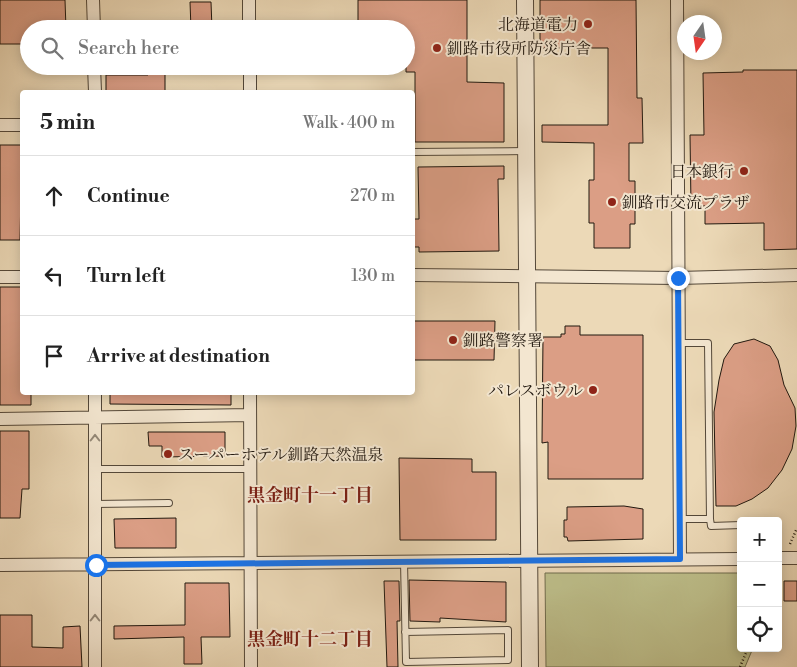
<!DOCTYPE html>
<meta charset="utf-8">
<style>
body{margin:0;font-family:"Libre Bodoni","Noto Serif JP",serif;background:#f2f2f2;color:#222}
.controls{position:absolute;right:15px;bottom:15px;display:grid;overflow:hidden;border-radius:5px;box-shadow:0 2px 12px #0003}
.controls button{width:45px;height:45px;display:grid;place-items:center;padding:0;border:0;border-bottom:1px solid #e0e0e0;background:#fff;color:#222;font:25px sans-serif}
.compass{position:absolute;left:677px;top:15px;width:45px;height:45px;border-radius:50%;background:#fff;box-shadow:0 2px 12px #0003;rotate:193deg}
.stop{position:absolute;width:15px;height:15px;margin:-11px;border:4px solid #1a73e8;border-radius:50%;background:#fff}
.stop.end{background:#1a73e8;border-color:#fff;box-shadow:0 1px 5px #0008}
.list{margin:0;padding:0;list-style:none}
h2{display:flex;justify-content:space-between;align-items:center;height:65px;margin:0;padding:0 20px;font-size:21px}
h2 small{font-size:16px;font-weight:400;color:#767676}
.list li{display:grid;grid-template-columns:32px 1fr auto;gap:15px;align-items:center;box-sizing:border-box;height:80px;padding:0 20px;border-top:1px solid #e0e0e0}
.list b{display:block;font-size:19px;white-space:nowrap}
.list em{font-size:16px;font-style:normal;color:#767676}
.icon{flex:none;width:28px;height:28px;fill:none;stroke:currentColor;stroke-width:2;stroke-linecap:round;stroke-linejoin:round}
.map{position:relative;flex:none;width:797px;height:667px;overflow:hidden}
.search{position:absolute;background:#fff;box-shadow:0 2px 12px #0003;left:20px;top:20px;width:395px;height:55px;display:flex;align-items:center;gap:12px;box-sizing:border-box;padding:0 18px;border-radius:28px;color:#767676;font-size:19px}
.panel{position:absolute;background:#fff;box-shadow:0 2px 12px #0003;left:20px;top:90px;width:395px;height:305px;border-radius:5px}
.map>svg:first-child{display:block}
</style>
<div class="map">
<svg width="797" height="667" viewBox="0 0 797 667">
<rect width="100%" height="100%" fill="#ecd9b7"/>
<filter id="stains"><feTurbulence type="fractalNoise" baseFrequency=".004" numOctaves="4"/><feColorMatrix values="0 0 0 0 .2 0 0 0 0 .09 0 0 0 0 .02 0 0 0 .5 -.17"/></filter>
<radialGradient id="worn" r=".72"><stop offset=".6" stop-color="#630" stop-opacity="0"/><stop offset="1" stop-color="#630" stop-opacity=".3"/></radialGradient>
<path fill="#bdbe8a" stroke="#6f6b4c" d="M 545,573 L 741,573 L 741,648 L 753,648 L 745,667 L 546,667 Z"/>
<path fill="#db9e85" stroke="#21180f" d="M 0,0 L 65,0 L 66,29 L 29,29 L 29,44 L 0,44 Z
M 358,0 L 467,0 L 467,82 L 504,83 L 504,142 L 415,142 L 415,72 L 406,72 L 406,29 L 358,29 Z
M 540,0 L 636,0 L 637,98 L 642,98 L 643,143 L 629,143 L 629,181 L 635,181 L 635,224 L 630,224 L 630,248 L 594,248 L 594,223 L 589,223 L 589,180 L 594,180 L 594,143 L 542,142 L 542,125 L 608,125 L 608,48 L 540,48 Z
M 190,2 L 211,2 L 212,29 L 191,29 Z
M 147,66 L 165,66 L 165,92 L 106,92 L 106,75 L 148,75 Z
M 743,70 L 797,70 L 797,249 L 764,250 L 764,223 L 705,224 L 705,206 L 691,206 L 690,135 L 704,135 L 703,73 L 743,72 Z
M 0,145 L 22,145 L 20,240 L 0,240 Z
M 504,166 L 504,179 L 498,179 L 499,251 L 419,252 L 419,247 L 412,247 L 412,219 L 419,219 L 418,167 Z
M 0,287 L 22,287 L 22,392 L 31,392 L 31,405 L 0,405 Z
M 412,321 L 495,321 L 494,360 L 412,360 Z
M 565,326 L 580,326 L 580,335 L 643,335 L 643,479 L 548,479 L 548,442 L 542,443 L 543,337 L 561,337 L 561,334 L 565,334 Z
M 754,339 L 770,346 L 778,360 L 784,385 L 795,408 L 796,426 L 792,449 L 782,470 L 768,488 L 752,499 L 736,506 L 716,506 L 714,412 L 719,380 L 724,359 L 734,344 Z
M 110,392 L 231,392 L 231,405 L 110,404 Z
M 0,431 L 29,431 L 29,489 L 22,489 L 20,518 L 0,518 Z
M 148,432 L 225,432 L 225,456 L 162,457 L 162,446 L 149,446 Z
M 399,458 L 472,459 L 472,472 L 496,472 L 496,540 L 400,540 Z
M 624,506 L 643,509 L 643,539 L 568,541 L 567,537 L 564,537 L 564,520 L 567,520 L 567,507 Z
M 176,518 L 176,548 L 115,548 L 114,519 Z
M 409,580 L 506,582 L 506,622 L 440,618 L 440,622 L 410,621 Z
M 384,581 L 399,581 L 400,621 L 397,621 L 398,667 L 387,667 Z
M 784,581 L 797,581 L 797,601 L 784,601 Z
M 185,583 L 229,583 L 230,637 L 201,637 L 202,664 L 184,664 L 184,637 L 114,639 L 114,626 L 185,625 Z
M 0,615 L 32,615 L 32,647 L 63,648 L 63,627 L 80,626 L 82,667 L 0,667 Z"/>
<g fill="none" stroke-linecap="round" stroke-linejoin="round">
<g stroke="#544839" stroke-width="8">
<path id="service" d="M 412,152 L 526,151
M 679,343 L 708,343 L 710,519 L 680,519
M 95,469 L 250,469
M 95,504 L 169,503
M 710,519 L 711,526 L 741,525
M 404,561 L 406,662 L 508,660 L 508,630 L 405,632"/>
</g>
<g stroke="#544839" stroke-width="14">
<path id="minor" d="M 93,0 L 94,29
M 249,0 L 249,29
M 677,0 L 680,559
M 94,66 L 95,92
M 250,66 L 250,92
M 0,125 L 22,125
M 412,275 L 678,278 L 797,275
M 0,277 L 22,277
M 95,392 L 95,667
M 250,392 L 251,667
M 0,419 L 250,415
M 778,558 L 797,558
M 0,565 L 741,559"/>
</g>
<g stroke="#544839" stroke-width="18">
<path id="tertiary" d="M 525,0 L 530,667"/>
</g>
<path stroke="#21180f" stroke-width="2.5" stroke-dasharray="1 2.5" stroke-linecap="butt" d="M 790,544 L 797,528
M 740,667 L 748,648"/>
<use href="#service" stroke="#f3e6d0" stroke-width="6"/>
<use href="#minor" stroke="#f3e6d0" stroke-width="12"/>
<use href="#tertiary" stroke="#f3e6d0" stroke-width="16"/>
</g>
<defs><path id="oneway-chevron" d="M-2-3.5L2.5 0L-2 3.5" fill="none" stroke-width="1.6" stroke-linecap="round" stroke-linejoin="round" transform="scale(1.25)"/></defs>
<g stroke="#948979">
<use href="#oneway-chevron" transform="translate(95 438) rotate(-90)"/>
<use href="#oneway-chevron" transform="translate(95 618) rotate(-90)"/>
</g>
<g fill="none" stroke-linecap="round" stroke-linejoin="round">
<path stroke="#1a73e8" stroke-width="6" d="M 96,565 L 680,559 L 678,278"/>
</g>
<g fill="#8f2418" stroke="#f3e6d0" stroke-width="2">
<circle cx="588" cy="24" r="5"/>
<circle cx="437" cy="48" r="5"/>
<circle cx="744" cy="171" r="5"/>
<circle cx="612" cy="202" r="5"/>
<circle cx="453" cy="340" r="5"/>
<circle cx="593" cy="390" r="5"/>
<circle cx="168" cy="454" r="5"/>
</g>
<g text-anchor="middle" stroke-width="4" stroke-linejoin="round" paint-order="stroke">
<g font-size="16" fill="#21180f" stroke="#f3e6d0" text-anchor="start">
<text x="578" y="30" text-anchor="end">北海道電力</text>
<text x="447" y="54">釧路市役所防災庁舎</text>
<text x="734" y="177" text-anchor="end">日本銀行</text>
<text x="622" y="208">釧路市交流プラザ</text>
<text x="463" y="346">釧路警察署</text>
<text x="583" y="396" text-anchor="end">パレスボウル</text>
<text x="178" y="460">スーパーホテル釧路天然温泉</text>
</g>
<g font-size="18" font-weight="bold" fill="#7a1f14" stroke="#f3e6d0">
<text x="310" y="501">黒金町十一丁目</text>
<text x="310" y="645">黒金町十二丁目</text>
</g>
</g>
<rect width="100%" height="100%" filter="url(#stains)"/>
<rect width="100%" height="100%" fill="url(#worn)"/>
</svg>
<div class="controls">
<button>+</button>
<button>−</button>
<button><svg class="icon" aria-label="locate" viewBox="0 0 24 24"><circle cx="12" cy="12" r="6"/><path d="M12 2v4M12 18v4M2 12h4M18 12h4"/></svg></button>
</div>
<svg class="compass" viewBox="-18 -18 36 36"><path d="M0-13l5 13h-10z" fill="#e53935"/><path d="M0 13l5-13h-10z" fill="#767676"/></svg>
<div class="stop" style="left:96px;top:565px"></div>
<div class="stop end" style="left:678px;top:278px"></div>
<div class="search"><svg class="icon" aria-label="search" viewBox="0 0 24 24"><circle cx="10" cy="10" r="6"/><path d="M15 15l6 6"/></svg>Search here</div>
<section class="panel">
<h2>5 min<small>Walk · 400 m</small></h2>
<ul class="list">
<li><svg class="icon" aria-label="ahead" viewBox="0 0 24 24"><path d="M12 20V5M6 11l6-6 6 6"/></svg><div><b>Continue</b></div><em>270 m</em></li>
<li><svg class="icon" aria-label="left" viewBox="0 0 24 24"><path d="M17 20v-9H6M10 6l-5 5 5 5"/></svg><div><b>Turn left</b></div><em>130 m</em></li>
<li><svg class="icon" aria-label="arrive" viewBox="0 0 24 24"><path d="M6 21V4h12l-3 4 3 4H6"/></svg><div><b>Arrive at destination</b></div></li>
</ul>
</section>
</div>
